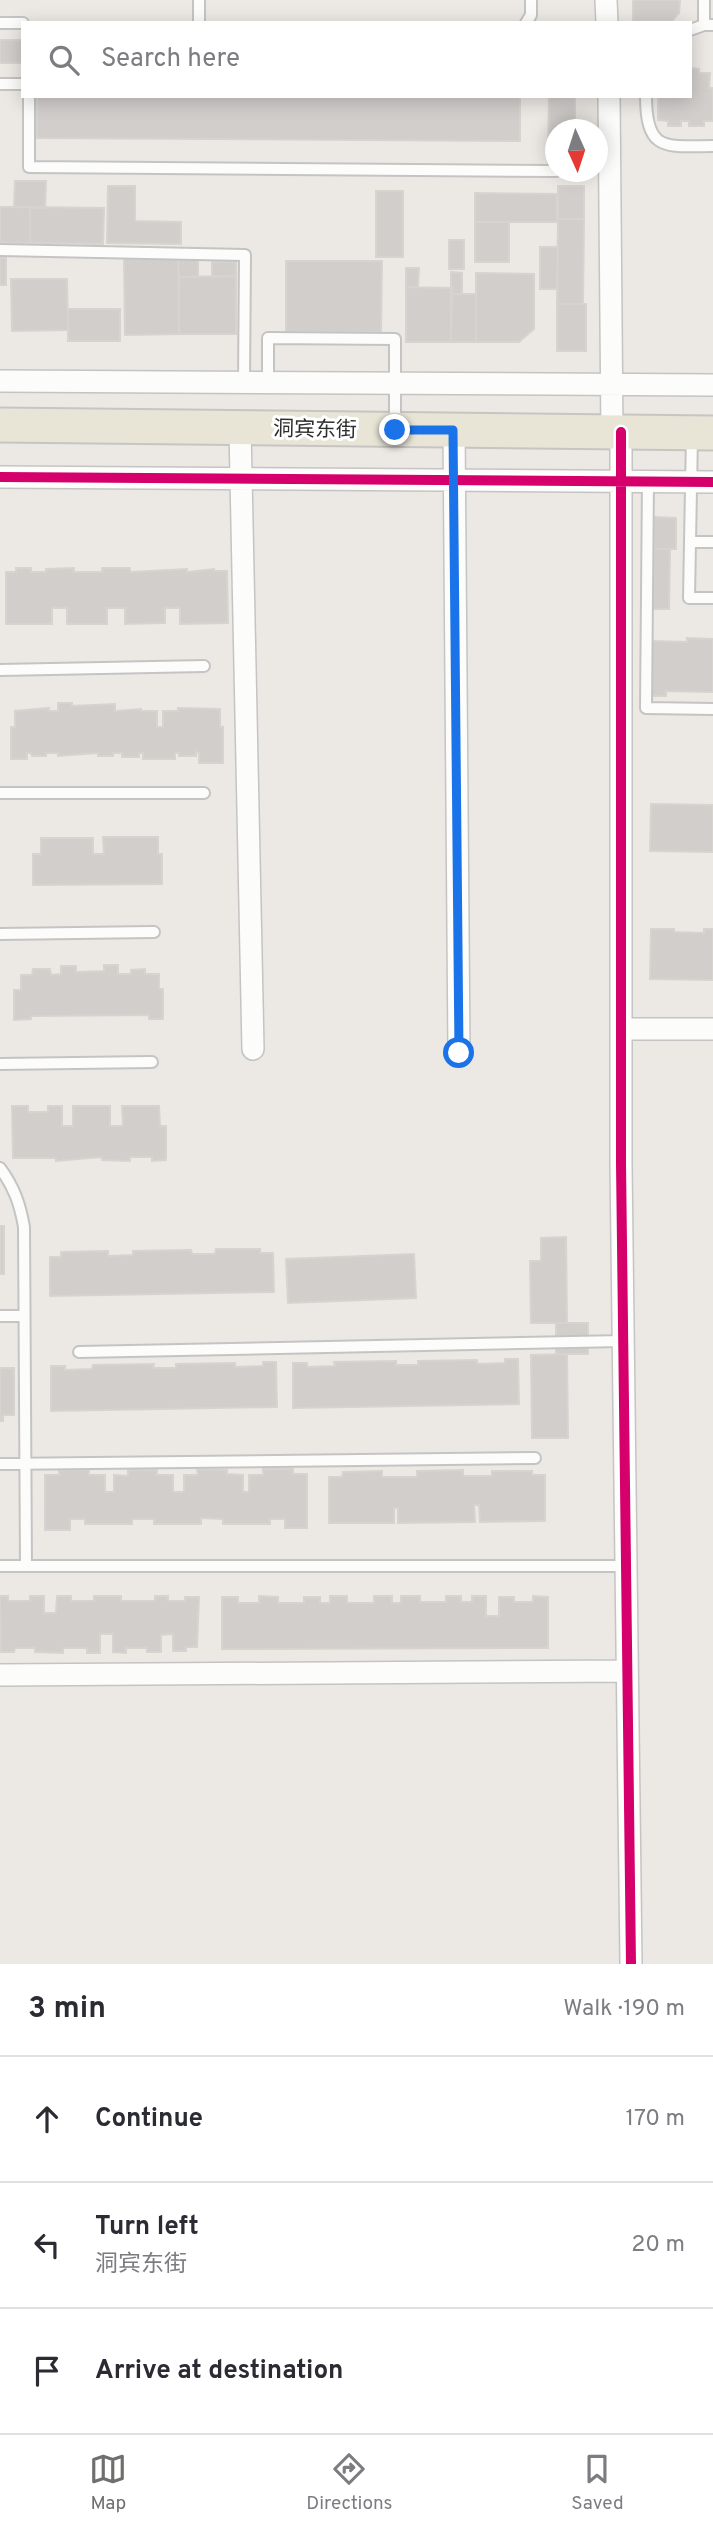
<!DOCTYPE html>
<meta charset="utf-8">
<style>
body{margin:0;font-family:Overpass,"Noto Sans SC",sans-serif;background:#f2f2f3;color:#2b2b33}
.compass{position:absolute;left:545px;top:119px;width:63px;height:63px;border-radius:50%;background:#fff;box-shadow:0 4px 18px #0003;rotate:177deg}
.stop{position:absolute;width:21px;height:21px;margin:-16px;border:5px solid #1a73e8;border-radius:50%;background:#fff}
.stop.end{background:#1a73e8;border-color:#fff;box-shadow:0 2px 7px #0008}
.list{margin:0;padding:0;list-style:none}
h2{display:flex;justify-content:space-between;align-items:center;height:91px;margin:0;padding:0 28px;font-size:30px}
h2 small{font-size:23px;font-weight:400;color:#7c7c81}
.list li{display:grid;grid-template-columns:46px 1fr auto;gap:21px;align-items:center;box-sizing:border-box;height:126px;padding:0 28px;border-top:2px solid #e1e1e2}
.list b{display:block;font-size:26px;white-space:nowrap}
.list p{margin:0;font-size:23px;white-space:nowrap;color:#7c7c81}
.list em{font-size:23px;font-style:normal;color:#7c7c81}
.icon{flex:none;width:38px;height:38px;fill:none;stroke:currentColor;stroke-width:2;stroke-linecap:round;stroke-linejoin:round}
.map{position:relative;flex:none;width:713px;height:1964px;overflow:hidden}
.search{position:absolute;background:#fff;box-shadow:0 4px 18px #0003;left:21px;right:21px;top:21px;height:77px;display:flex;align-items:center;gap:18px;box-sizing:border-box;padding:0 24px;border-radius:0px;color:#7c7c81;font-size:26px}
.sheet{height:469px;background:#fff}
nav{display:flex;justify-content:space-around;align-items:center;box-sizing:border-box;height:98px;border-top:2px solid #e1e1e2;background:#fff;font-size:19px;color:#7c7c81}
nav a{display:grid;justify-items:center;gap:4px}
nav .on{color:#706f6e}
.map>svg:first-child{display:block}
</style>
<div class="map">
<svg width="713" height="1964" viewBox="0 0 713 1964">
<rect width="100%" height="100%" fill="#ece8e4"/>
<path fill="#d1cecb" stroke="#d7d4d0" stroke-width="2" d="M 633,0 L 680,0 L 679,13 L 672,21 L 633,21 Z
M 0,40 L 23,40 L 23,63 L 0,63 Z
M 690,68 L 699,69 L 699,73 L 710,73 L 709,88 L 713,88 L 713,121 L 704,121 L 704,126 L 689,126 L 689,121 L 681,121 L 681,126 L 668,126 L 668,121 L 658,120 L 658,96 L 690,96 Z
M 37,96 L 520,96 L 520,141 L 37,138 Z
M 549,96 L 575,96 L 575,130 L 556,130 L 556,166 L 548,166 Z
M 15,181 L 46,181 L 45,208 L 14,207 Z
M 108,186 L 135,186 L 135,221 L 181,222 L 181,244 L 107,243 Z
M 558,186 L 584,186 L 584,219 L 558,219 Z
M 376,191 L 403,191 L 403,257 L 376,257 Z
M 475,193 L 557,194 L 557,222 L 475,222 Z
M 0,207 L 30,207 L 30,243 L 0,243 Z
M 30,207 L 104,208 L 103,244 L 30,243 Z
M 558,219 L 584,219 L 583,304 L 557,304 Z
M 475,222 L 509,222 L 509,262 L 475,262 Z
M 449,240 L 464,240 L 464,269 L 449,269 Z
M 540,247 L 558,247 L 557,289 L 540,289 Z
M 0,258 L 6,258 L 6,285 L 0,285 Z
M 178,258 L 198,258 L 198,277 L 179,277 Z
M 178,258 L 179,334 L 125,335 L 124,259 Z
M 286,261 L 382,261 L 381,332 L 286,332 Z
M 212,262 L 236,262 L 236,276 L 212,277 Z
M 406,268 L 419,268 L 418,287 L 406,287 Z
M 451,272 L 462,273 L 462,294 L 451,294 Z
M 476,273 L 534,274 L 534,329 L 519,342 L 476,342 Z
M 236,276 L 236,334 L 179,334 L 179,277 Z
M 11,279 L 67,279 L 68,330 L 12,331 Z
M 406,287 L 452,288 L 451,342 L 406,342 Z
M 451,294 L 476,294 L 476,342 L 451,342 Z
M 557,304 L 586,304 L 586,351 L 557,351 Z
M 68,309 L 120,309 L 120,341 L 68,341 Z
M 654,517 L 676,518 L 676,549 L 654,549 Z
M 654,549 L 670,549 L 669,609 L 653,609 Z
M 16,568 L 31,568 L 31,572 L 46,572 L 46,569 L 74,568 L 74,572 L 102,572 L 102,568 L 130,568 L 130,572 L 187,569 L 187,572 L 214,569 L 214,571 L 227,571 L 228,623 L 180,624 L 180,608 L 165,608 L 165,623 L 125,624 L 125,608 L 107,608 L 107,624 L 67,624 L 67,608 L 52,608 L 52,624 L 6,624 L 6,572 L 16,572 Z
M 687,638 L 713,639 L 713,692 L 666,691 L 666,696 L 650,696 L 651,641 L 687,642 Z
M 58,703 L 72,703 L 72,706 L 115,704 L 115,711 L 141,709 L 141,711 L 157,711 L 157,727 L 163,727 L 163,711 L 178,711 L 178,708 L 220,709 L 220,727 L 223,727 L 223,763 L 199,763 L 199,753 L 196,752 L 196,756 L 179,756 L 179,753 L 175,753 L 175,759 L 143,759 L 143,753 L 139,753 L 139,757 L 122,757 L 122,753 L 113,753 L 113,756 L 98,756 L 98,753 L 58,756 L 58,753 L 46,753 L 46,756 L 32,756 L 31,753 L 27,753 L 27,759 L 11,759 L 11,727 L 15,727 L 15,711 L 49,708 L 48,711 L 58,711 Z
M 651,804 L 713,805 L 713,852 L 650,851 Z
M 103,837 L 158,837 L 158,854 L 162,854 L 162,884 L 33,885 L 33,854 L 41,854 L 41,838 L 93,838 L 93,854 L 104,854 Z
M 651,929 L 674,929 L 674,932 L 704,933 L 704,929 L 713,929 L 713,980 L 650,979 Z
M 104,965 L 118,965 L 118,974 L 131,974 L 131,970 L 145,969 L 145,974 L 159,974 L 159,989 L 163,989 L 163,1019 L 149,1019 L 149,1015 L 31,1016 L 31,1019 L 14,1020 L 14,990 L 21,990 L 21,975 L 32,975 L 33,969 L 50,969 L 51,975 L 61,974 L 61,966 L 76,966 L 76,972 L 104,971 Z
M 12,1106 L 28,1106 L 28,1112 L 48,1112 L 48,1106 L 62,1106 L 62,1126 L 73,1126 L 73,1106 L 110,1106 L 110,1126 L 123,1126 L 122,1106 L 159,1106 L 160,1126 L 166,1126 L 166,1160 L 152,1161 L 152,1157 L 130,1157 L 130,1161 L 102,1160 L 102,1157 L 56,1161 L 56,1158 L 13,1158 Z
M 0,1226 L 4,1226 L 4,1274 L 0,1274 Z
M 566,1237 L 567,1323 L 531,1323 L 530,1261 L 541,1261 L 541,1238 Z
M 216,1249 L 260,1249 L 260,1253 L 273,1253 L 274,1292 L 50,1296 L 50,1257 L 61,1257 L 61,1252 L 108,1251 L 108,1256 L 133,1255 L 133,1251 L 191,1250 L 192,1254 L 215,1254 Z
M 414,1254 L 416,1298 L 288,1303 L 286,1259 Z
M 556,1323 L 588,1323 L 588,1354 L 556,1354 Z
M 567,1354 L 568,1438 L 532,1438 L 531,1355 Z
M 505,1359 L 518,1359 L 519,1404 L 293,1408 L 293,1363 L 307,1363 L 307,1367 L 335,1366 L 334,1362 L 396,1361 L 396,1365 L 418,1365 L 418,1361 L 477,1360 L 477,1364 L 505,1363 Z
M 263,1362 L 276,1362 L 277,1407 L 51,1411 L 51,1366 L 65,1366 L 65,1370 L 92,1369 L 93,1365 L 154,1364 L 153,1368 L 176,1368 L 176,1364 L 235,1363 L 235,1367 L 263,1366 Z
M 0,1368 L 14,1368 L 14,1415 L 3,1415 L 3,1421 L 0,1421 Z
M 197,1469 L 227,1470 L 227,1474 L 243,1475 L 243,1492 L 249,1492 L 249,1475 L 263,1475 L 263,1469 L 293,1469 L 293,1474 L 307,1474 L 307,1528 L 285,1528 L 285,1519 L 270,1519 L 270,1524 L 223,1524 L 223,1519 L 201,1518 L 201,1524 L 154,1524 L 154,1519 L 132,1519 L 132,1524 L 85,1524 L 85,1519 L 70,1519 L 70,1530 L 45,1530 L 45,1475 L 59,1475 L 59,1470 L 89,1470 L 89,1475 L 105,1475 L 105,1492 L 114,1492 L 114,1475 L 128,1476 L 128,1470 L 157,1470 L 157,1475 L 173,1475 L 173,1492 L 184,1492 L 184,1475 L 198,1475 Z
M 463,1470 L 463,1476 L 492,1476 L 492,1471 L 532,1471 L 532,1475 L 545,1475 L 545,1521 L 480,1522 L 479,1505 L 474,1505 L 475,1522 L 398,1523 L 398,1508 L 394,1508 L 394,1523 L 329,1523 L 329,1477 L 342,1477 L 343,1472 L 382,1471 L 382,1477 L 417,1477 L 417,1471 Z
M 0,1596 L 8,1596 L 8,1601 L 30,1601 L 30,1596 L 44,1596 L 44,1613 L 56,1613 L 57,1596 L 71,1596 L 71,1601 L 94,1601 L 94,1596 L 121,1596 L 121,1601 L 155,1601 L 155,1596 L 168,1596 L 168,1601 L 185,1601 L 185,1597 L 199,1597 L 197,1647 L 186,1647 L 186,1651 L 173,1651 L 173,1634 L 161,1635 L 161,1652 L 147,1652 L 147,1648 L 126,1648 L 126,1653 L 113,1652 L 113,1634 L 100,1634 L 100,1653 L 87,1653 L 87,1648 L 63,1648 L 63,1653 L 35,1652 L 35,1648 L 15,1648 L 14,1652 L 1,1652 Z
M 259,1596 L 278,1597 L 278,1603 L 304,1603 L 304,1597 L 320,1597 L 320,1603 L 330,1603 L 330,1596 L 347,1596 L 347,1603 L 374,1603 L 374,1596 L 392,1596 L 392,1603 L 401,1603 L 401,1596 L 420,1596 L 420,1602 L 446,1602 L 446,1596 L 461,1596 L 461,1602 L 472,1602 L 472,1596 L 486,1596 L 486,1616 L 499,1616 L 499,1597 L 514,1597 L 514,1602 L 533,1602 L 533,1596 L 548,1597 L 548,1648 L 222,1649 L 222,1597 L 238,1597 L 238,1603 L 259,1603 Z"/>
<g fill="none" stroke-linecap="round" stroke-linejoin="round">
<g stroke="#c5c4c5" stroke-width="14">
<path id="lane" d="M 0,23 L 23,23
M 199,23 L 199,0
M 526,23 L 531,15 L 531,0
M 704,25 L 704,0
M 690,30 L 704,25 L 713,25
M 0,84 L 23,84
M 29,96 L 29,167 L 556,171
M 646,96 C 646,153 666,146 713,146
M 0,250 L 245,255 L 244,382
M 268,382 L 268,338 L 395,339 L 395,427
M 648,481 L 646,708 L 713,709
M 690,542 L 692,436
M 713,542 L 690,542 L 689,598 L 713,598
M 0,670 L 204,666
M 0,793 L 204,793
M 0,934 L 154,932
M 0,1064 L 152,1062
M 0,1168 C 14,1187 20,1204 24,1227 L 26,1566
M 0,1316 L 24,1316
M 79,1352 L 623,1341
M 0,1464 L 535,1458
M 0,1566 L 626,1566"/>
</g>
<g stroke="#c5c4c5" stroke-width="24">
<path id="street" d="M 606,0 L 607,23
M 609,96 L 612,432
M 0,381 L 713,385
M 240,428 L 253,1049
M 454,430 L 459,1053
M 621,432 L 621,1164 L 631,1964
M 0,477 L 713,482
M 621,1029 L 713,1029
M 0,1675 L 627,1671"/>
</g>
<g stroke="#c6c5c4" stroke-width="37">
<path id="primary" d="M 0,425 L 713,433"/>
</g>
<use href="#lane" stroke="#fcfcfb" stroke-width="10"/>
<use href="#street" stroke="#fcfcfb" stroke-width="21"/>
<use href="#primary" stroke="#e8e4d6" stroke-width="33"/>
<g stroke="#fff" stroke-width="15">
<path id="cycleway" d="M 621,432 L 621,1164 L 631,1964
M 0,477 L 713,482"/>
</g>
<use href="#cycleway" stroke="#d6006c" stroke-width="10"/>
</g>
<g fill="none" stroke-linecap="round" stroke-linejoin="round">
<path stroke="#1a73e8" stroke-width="9" d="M 395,430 L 453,430 L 459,1053"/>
</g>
<g text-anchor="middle" stroke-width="6" stroke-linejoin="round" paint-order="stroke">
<g font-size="21" fill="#2e2e2e" stroke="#fff">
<text transform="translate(315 429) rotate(1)" y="7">洞宾东街</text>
</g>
</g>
</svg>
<svg class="compass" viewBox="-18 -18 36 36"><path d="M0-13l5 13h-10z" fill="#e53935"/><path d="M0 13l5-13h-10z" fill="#7c7c81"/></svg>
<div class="stop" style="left:459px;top:1053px"></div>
<div class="stop end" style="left:395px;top:430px"></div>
<div class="search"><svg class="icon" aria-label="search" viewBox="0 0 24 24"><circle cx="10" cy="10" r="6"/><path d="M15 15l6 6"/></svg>Search here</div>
</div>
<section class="sheet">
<h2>3 min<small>Walk · 190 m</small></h2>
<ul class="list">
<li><svg class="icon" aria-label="ahead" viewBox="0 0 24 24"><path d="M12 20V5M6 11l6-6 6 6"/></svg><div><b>Continue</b></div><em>170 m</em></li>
<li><svg class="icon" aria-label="left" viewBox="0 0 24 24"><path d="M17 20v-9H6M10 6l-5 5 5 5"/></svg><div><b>Turn left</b><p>洞宾东街</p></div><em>20 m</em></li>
<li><svg class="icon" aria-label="arrive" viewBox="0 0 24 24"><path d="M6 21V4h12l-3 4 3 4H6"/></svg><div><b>Arrive at destination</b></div></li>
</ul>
</section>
<nav>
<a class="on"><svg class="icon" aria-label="map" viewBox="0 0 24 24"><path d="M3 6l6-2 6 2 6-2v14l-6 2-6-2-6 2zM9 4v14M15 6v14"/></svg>Map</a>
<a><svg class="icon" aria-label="directions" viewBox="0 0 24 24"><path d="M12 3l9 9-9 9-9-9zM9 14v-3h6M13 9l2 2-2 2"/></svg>Directions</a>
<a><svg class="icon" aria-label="saved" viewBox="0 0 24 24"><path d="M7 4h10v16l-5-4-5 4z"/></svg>Saved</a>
</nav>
